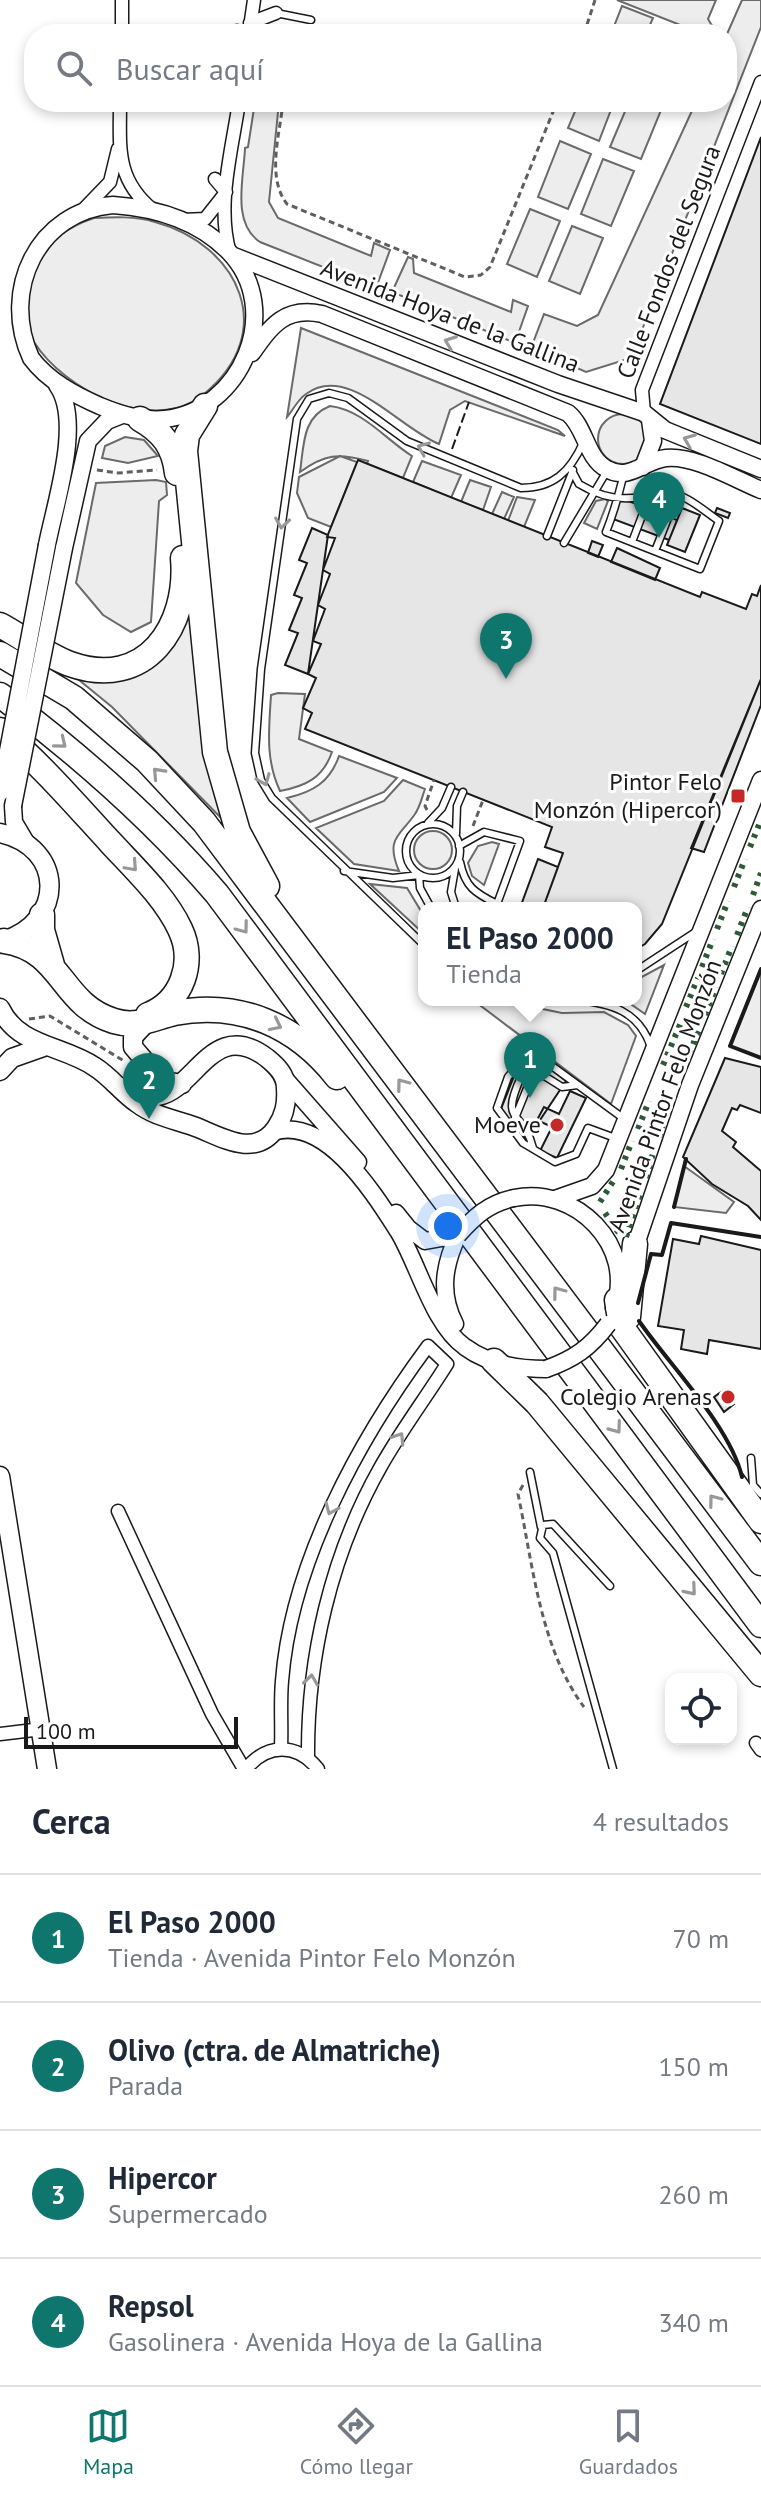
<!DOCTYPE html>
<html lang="es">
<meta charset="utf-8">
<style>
body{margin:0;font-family:"PT Sans",sans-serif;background:#f6f6f7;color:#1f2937}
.controls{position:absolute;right:24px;bottom:24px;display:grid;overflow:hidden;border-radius:16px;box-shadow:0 4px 12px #0003}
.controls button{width:72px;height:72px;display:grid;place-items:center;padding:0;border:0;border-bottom:2px solid #e0e1e3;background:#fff;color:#1f2937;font:40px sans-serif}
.scale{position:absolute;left:24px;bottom:20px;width:214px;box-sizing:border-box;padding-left:8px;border:4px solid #1a1a1a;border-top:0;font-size:22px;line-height:28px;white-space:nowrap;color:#1a1a1a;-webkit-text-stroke:6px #fff;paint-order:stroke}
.you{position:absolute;left:448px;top:1226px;width:28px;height:28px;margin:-20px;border:6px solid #fff;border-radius:50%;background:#1a73e8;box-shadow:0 0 0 12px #1a73e833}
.badge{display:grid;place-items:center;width:52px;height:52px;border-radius:50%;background:#0f766e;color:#fff;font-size:26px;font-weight:700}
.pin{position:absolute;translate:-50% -66px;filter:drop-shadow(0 2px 4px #0008)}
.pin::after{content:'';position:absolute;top:42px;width:28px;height:24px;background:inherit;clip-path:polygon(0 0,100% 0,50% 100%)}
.popup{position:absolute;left:418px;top:902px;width:224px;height:104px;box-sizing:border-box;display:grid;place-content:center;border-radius:16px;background:#fff;filter:drop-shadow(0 2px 6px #0005);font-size:26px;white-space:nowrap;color:#747a83}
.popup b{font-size:30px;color:#1f2937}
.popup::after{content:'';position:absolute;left:50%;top:100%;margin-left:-16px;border:16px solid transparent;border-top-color:#fff}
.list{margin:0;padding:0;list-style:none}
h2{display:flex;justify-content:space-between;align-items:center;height:104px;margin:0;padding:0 32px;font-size:34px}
h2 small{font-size:26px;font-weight:400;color:#747a83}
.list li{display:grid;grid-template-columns:52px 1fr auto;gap:24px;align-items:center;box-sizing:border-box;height:128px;padding:0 32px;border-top:2px solid #e0e1e3}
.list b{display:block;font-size:30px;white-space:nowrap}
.list p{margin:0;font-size:26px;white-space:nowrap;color:#747a83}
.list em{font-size:26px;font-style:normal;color:#747a83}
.icon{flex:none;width:44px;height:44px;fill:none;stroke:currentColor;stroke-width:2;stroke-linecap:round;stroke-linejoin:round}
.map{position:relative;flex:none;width:761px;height:1769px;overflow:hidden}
.search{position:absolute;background:#fff;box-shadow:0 4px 12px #0003;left:24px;right:24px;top:24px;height:88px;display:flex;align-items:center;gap:20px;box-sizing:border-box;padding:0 28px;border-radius:32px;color:#747a83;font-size:30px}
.sheet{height:616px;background:#fff}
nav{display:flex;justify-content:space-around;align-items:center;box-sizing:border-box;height:112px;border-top:2px solid #e0e1e3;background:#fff;font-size:22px;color:#747a83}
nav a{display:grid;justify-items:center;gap:4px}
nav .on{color:#0f766e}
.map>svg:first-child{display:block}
</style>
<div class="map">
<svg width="761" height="1769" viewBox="0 0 761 1769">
<rect width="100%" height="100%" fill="#fff"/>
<path fill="#ededed" stroke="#6a6a6a" stroke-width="2" d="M 617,0 L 716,0 L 708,19 L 714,29 L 712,34 L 703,34 Z
M 742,0 L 761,0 L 761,27 L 631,358 L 586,372 L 531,348 L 544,314 L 577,326 L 598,315 L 696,102 L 727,102 L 727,34 Z
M 622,6 L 653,18 L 646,34 L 611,34 Z
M 255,102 L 279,102 L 269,202 L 278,218 L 371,256 L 374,243 L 390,250 L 376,288 L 260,242 C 231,223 244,177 245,148 L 248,147 Z
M 579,102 L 614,102 L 599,141 L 568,128 Z
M 629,102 L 664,103 L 641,159 L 610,147 Z
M 560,141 L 591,154 L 568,209 L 538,197 Z
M 603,159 L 634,171 L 611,226 L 581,214 Z
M 530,209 L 560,221 L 537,277 L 507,264 Z
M 94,218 C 114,217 135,216 155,222 C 240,245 279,333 204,394 C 153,436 64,390 34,342 C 26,329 27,316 28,301 C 29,292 27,279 30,271 C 40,245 69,226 94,218 Z
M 572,226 L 603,238 L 580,294 L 549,281 Z
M 408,257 L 413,259 L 414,273 L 511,312 L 513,300 L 528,306 L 515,343 L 392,292 Z
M 301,328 L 558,430 L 565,436 L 465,401 L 450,410 L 439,444 C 399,428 348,363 306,394 C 297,400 292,412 287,417 Z
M 330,406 C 363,410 385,439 412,456 L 403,478 L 367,464 L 368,461 C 338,453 325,454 300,472 C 304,445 302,417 330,406 Z
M598 439a25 25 0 1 1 50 0a25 25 0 1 1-50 0Z
M 125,437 L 144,440 L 158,456 L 128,463 L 102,458 L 105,446 Z
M 340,456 L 357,462 L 331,527 L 308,518 L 297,493 L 299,477 Z
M 422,461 L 461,475 L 451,498 L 413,482 Z
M 156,480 L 166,482 L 167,495 L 159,501 L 151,622 L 131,632 L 103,615 L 76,583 L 96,483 Z
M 470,480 L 491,487 L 483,510 L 461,502 Z
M 502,492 L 514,497 L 504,519 L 492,514 Z
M 517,497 L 535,500 L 524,527 L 508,521 Z
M 605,499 L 608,501 L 597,529 L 584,523 L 596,501 Z
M 189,603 L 228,825 L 112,707 L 68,671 L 131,675 Z
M 278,693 L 305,694 L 299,739 L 332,752 C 323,778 306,786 280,791 C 265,759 269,729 271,695 Z
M 339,756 L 397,778 L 384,792 L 310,822 L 287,798 C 313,792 330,782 339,756 Z
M 403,780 L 425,789 C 422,797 420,807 415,814 C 400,836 385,838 399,871 L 354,864 L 316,828 L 384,801 Z
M414 850a19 19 0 1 1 38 0a19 19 0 1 1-38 0Z
M 492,842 L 499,844 L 484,885 L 472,876 L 468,863 L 478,846 Z
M 370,884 L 407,888 L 424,916 L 424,934 Z
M 664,965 L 645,1014 L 625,1000 L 636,1000 L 636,980 Z
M 761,969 L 761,1058 L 730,1046 Z
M 473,1000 L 499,1000 L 562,1013 L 604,1012 L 628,1025 L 636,1036 L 611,1104 Z
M 684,1166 L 734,1202 L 726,1213 L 674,1207 Z"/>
<path fill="#e6e6e6" stroke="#1a1a1a" stroke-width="2" d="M 761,137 L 761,444 L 660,404 Z
M 358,460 L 700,597 L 702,592 L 746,609 L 752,594 L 757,596 L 761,585 L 761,679 L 662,924 L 645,944 L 636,949 L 636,908 L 543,908 L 563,853 L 545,847 L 552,827 L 305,729 L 312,713 L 303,708 L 316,678 L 308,674 L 321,644 L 313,641 L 325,609 L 318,605 L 330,574 L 323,570 L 335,538 L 327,537 Z
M 621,498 L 677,520 L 669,540 L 613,519 Z
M 682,508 L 700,515 L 685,552 L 667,545 Z
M 717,508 L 730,513 L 728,518 L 715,513 Z
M 312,528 L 328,535 L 308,674 L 285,665 L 298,633 L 289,630 L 302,598 L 294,595 L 307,563 L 299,560 Z
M 592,541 L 603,545 L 598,557 L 588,553 Z
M 617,548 L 660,568 L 655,580 L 611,562 Z
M 761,679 L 761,705 L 704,852 L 691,848 Z
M 538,859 L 558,867 L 543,908 L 520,908 Z
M 533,1055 L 566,1081 L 526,1141 L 501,1109 L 514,1076 Z
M 725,1058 L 761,1067 L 761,1113 L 740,1105 L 737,1110 L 732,1108 L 722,1131 L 736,1142 L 733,1147 L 761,1171 L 761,1220 L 748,1206 L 712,1184 L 683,1157 Z
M 570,1091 L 586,1098 L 557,1158 L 540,1151 L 552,1127 L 537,1120 L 544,1107 L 559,1114 Z
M 701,1236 L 761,1250 L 761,1349 L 709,1340 L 707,1354 L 681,1349 L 684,1330 L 658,1326 L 673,1239 L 699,1244 Z
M 724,1390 L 734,1404 L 724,1412 L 714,1397 Z"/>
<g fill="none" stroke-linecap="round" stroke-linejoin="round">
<g stroke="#1a1a1a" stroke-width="9">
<path id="service" d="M 276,13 L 311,20
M 572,471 L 579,484 C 597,495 619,501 640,497 C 647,496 657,491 664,491 C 686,494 703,510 719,521 L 700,569 L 606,532 C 614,512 619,494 624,473
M 547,536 L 573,470
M 632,542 L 650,495
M 564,543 L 607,471
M 655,551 L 670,513 L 669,493
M 428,823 L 442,808 L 451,787
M406 851a27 27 0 1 1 54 0a27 27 0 1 1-54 0Z
M 456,834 L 457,806 L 463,792
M 459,846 L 484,832 L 520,841 L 497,904 C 475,893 465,887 460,862
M 455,869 L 451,892 L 456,908
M 344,871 L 393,878 L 419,875 L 420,888 L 431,908
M 424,945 L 272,798 L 261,780 L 255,753 L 261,669 L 297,419 L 309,399 L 329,393 L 348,398 L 407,441 L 521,488 C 553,488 570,472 583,443
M 636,971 L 694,933
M 532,1000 L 537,1000
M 576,1000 C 611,1003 639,1011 651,1047
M 515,1118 L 530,1081 L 538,1072
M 618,1139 L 588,1128 L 576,1154 L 555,1162 L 523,1143 L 497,1108 L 508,1077 L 530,1050 L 623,1118
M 533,1148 C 523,1108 499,1125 521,1077 L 538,1072 L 562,1087 L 578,1085
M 751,1458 L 753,1485 L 761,1494
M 530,1472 L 541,1527
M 610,1586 L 553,1524 L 543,1525 L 540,1538 L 553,1553 L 613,1769"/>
</g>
<g stroke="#1a1a1a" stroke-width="15">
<path id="minor" d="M 250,23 L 276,13
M 237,31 L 240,34
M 122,34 L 122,0
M 249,34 L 254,0
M 120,102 C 120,147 115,179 153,210
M 215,179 L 226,192
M 84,209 L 110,182 L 118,149
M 183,220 L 205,219 L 224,195
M 230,253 C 216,206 232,150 239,102
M 644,413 L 642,390 L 761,82
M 118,1511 L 212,1714 L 244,1769
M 0,1734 L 42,1729
M 756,1743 L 761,1750
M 281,1748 C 282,1726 280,1703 282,1681 C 291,1563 359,1439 428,1346 L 447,1364 C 425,1399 400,1432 380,1468 C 331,1555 307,1658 308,1758
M 246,1769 C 267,1743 297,1743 318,1769"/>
</g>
<g stroke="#1a1a1a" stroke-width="19">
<path id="tertiary" d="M 113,205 C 156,208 199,221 229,252 C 285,310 241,411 165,419 C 142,421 122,415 100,406 C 75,395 48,381 31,358 C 0,290 38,211 113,205 Z
M 234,256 L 558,384 L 644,413 L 665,430 L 761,469
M 252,353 C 271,326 285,306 322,314 L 568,413 C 586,428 586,458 607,469 C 629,482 645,460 666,458 C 695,455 734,479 761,490
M 643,467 L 653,441 L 650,420
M 47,545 C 55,503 83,421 57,385
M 64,548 L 88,441 L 107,421 L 122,415
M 13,806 L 14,822 L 27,844
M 286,1080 L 358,1162
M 273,1132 C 325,1115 373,1192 398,1231 C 418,1263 433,1325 465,1347 C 488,1364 518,1369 546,1369
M 514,1198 C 575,1185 637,1246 614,1308
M 555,1199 L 592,1186 L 606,1170 L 761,780
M 396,1213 L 408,1228 L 425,1241 L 458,1235
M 633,1253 L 690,1085 L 761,909
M 455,1324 C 439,1293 444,1265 458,1235"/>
</g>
<g stroke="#1a1a1a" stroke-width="21">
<path id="secondary" d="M 0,833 C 65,847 66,922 3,941
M 0,1008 C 18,1047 63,1045 95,1067 C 111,1077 122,1093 137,1103 C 154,1116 173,1119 193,1126 C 219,1135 254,1160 276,1128 C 285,1115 287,1103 286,1088 C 286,1075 277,1066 267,1058 C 213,1017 196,1089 158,1096 C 143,1099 131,1093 118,1086
M 146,1023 L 133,1037 L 133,1047 L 162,1081 L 182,1084
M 0,1071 L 12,1058 L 46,1046
M 0,1476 L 47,1769"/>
</g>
<g stroke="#1a1a1a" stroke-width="27">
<path id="motorway" d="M 205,406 L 187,435 L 185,451 L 215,752 L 238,832 L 267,886
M 140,419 C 163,432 174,447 177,473
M 0,625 C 22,637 46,655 70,664 C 146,691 189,626 183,558
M 0,654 L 74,698 L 147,761 L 204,822 L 761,1563
M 0,695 C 80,755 152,818 217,894 L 761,1625
M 0,730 C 41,764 75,804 111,843 C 135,869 165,897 180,929 C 196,962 182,1002 148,1015
M 42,915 L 42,930 L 52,965
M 4,941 C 64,950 59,1004 114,1021 C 137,1028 153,1018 174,1013 C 240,1000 297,1026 337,1077
M 617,1300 L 621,1326 L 761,1521
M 628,1317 L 635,1244
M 494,1361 L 537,1403 L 761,1674"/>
</g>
<path stroke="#5f5f5f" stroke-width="3" stroke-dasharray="6 4" stroke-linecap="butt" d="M 584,34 L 595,0
M 283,102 C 280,134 266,177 287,204 L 465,277 L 481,275 L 490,267 L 557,102
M 97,470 L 118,473 L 157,470
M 427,810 L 425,806 L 434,780
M 473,826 L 483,800
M 29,1019 L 50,1016 L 124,1061
M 523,1485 L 518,1494 C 533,1565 540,1648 584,1707"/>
<use href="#service" stroke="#fff" stroke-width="6"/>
<use href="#minor" stroke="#fff" stroke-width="12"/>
<use href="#tertiary" stroke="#fff" stroke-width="16"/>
<use href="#secondary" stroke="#fff" stroke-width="18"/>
<use href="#motorway" stroke="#fff" stroke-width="24"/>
<g stroke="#1a1a1a" stroke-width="19" stroke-linecap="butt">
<path id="tertiary-bridge" d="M 0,793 L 47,545
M 13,806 L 64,548
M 458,1235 C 474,1217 489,1203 514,1198
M 546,1369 C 574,1359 590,1348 608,1324"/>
</g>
<use href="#tertiary-bridge" stroke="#fff" stroke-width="16"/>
<path stroke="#2b5a34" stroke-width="6" stroke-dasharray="4 6" stroke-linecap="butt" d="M 750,847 L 761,820
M 734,887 L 745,859
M 753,895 L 761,873
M 717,929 L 728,901
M 737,935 L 748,907
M 702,967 L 713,939
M 721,974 L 732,946
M 686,1007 L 698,978
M 705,1015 L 716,987
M 663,1065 L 682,1020
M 682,1072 L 700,1027
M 638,1129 L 649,1101
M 659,1137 L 668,1109
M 621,1169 L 632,1141
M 646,1178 L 654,1150
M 600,1202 L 614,1180
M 605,1213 L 621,1236
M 626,1237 L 641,1191"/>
<path stroke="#1a1a1a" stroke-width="2" stroke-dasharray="10 4" stroke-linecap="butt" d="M 452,449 L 469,402"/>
<path stroke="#1a1a1a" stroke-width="4" d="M 761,969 L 730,1046 L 761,1058
M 674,1207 L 686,1159
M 638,1303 L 651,1254 L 662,1255 L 671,1223 L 761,1237
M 639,1321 C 671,1367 730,1426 742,1477"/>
</g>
<defs><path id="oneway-chevron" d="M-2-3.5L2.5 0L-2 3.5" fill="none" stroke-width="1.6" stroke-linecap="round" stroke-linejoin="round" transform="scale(2)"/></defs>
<g stroke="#989898">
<use href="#oneway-chevron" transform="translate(450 342) rotate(-159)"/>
<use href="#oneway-chevron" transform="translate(689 440) rotate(-158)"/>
<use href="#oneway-chevron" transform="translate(423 448) rotate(-157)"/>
<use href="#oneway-chevron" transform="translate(282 523) rotate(98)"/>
<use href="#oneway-chevron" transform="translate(61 743) rotate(39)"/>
<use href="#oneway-chevron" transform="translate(158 773) rotate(-133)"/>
<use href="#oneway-chevron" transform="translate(264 780) rotate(68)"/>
<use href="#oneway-chevron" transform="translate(132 866) rotate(48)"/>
<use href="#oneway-chevron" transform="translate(243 928) rotate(53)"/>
<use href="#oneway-chevron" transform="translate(276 1025) rotate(26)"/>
<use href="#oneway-chevron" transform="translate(402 1084) rotate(-127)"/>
<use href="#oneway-chevron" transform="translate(558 1292) rotate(-127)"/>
<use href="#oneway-chevron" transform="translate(616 1428) rotate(54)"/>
<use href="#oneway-chevron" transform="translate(399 1438) rotate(-57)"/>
<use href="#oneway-chevron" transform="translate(714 1500) rotate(-127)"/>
<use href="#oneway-chevron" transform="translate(331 1509) rotate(113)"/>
<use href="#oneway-chevron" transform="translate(691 1590) rotate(50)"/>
<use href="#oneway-chevron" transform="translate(311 1680) rotate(-82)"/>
</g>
<g fill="#c62828" stroke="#fff" stroke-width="3">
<rect x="730" y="788" width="16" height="16" rx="4"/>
<circle cx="557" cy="1125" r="8"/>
<circle cx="728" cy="1397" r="8"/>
</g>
<g text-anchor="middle" stroke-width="6" stroke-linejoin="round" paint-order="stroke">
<g font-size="24" fill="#1a1a1a" stroke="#fff">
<text transform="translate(669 262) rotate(-69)" y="8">Calle Fondos del Segura</text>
<text transform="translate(450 316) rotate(21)" y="8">Avenida Hoya de la Gallina</text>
<text transform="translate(665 1096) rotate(-70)" y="8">Avenida Pintor Felo Monzón</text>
</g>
<g font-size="24" fill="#1a1a1a" stroke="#fff" text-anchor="end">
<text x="722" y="790">Pintor Felo<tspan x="722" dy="28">Monzón (Hipercor)</tspan></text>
<text x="541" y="1133">Moeve</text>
<text x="712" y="1405">Colegio Arenas</text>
</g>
</g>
</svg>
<div class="controls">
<button><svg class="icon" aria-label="locate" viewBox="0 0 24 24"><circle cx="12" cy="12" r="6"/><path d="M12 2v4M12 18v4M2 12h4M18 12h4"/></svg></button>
</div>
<div class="scale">100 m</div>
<div class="you"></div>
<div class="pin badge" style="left:530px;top:1098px">1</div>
<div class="popup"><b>El Paso 2000</b>Tienda</div>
<div class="pin badge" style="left:149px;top:1119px">2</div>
<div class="pin badge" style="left:506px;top:679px">3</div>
<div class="pin badge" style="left:659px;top:538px">4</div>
<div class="search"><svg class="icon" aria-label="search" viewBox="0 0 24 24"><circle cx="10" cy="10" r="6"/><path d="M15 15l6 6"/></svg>Buscar aquí</div>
</div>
<section class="sheet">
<h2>Cerca<small>4 resultados</small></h2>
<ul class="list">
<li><span class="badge">1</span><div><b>El Paso 2000</b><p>Tienda · Avenida Pintor Felo Monzón</p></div><em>70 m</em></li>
<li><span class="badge">2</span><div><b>Olivo (ctra. de Almatriche)</b><p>Parada</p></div><em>150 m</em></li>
<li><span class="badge">3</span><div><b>Hipercor</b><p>Supermercado</p></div><em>260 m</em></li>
<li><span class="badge">4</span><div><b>Repsol</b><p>Gasolinera · Avenida Hoya de la Gallina</p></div><em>340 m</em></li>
</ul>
</section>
<nav>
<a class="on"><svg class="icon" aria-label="map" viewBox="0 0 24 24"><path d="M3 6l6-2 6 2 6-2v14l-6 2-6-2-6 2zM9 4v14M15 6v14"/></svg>Mapa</a>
<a><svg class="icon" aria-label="directions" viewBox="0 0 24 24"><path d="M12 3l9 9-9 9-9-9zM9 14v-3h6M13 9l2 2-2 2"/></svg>Cómo llegar</a>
<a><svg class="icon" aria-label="saved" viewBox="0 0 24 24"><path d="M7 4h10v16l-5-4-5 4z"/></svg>Guardados</a>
</nav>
